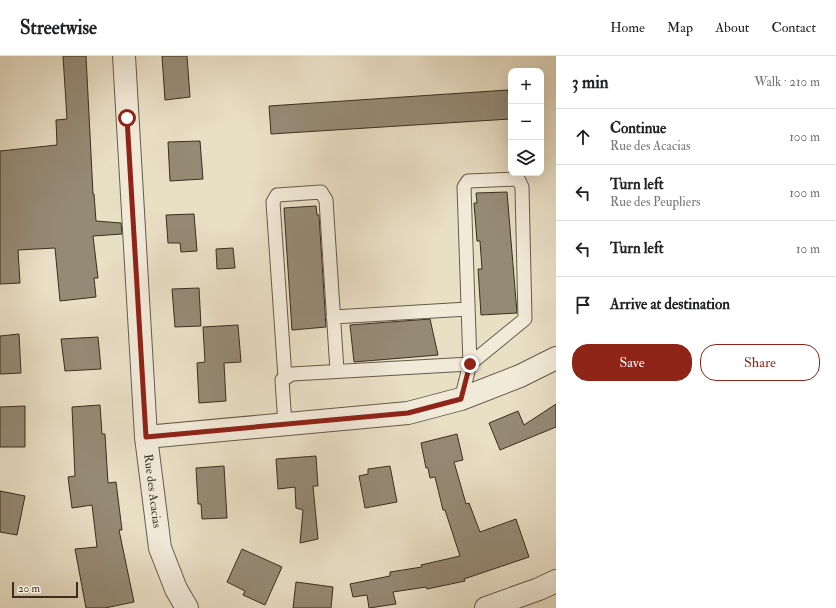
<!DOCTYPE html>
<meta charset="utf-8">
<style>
body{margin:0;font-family:"IM FELL Double Pica",serif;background:#f2f2f2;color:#202124}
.controls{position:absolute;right:12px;top:12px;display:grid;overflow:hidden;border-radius:8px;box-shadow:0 4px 16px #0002}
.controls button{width:36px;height:36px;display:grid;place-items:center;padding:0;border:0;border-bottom:1px solid #e0e0e0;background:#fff;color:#202124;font:20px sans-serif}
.scale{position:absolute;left:12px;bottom:10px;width:66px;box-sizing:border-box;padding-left:4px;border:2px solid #3a2e1e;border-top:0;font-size:11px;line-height:14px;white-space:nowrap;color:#3a2e1e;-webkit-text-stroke:3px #f1ead9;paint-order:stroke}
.stop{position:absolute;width:12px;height:12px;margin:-9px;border:3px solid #8f2418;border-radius:50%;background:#fff}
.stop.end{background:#8f2418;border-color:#fff;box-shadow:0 1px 4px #0008}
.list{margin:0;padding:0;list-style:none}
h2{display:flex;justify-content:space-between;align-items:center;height:52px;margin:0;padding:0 16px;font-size:17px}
h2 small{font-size:13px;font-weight:400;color:#757577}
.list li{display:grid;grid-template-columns:26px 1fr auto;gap:12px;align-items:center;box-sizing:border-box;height:56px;padding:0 16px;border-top:1px solid #e0e0e0}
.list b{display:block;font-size:15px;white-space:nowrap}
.list p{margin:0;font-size:13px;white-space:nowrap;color:#757577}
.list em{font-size:13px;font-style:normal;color:#757577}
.actions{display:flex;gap:8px;padding:12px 16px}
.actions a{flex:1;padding:9px 0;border:1px solid #8f2418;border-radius:16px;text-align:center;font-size:14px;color:#8f2418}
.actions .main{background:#8f2418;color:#fff}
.icon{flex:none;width:22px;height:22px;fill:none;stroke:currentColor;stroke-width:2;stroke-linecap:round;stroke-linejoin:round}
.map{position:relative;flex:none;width:556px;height:552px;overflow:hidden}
header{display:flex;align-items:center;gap:24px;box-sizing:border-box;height:56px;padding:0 20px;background:#fff;border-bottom:1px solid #e0e0e0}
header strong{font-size:19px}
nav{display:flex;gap:22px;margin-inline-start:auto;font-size:14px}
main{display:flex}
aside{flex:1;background:#fff}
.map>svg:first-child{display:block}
</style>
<header>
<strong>Streetwise</strong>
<nav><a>Home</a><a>Map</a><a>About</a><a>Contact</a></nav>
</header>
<main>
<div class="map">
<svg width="556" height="552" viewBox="0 0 556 552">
<rect width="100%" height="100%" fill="#e9dfc5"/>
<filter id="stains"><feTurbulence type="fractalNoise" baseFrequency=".005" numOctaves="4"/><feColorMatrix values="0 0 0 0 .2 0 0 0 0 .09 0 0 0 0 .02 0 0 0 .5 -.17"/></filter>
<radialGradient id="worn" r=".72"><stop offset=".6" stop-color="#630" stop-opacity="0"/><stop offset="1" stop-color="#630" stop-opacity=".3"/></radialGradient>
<path fill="#958a75" stroke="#3a2e1e" d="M 63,0 L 86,0 L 93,138 L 94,138 L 96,165 L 121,167 L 122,178 L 93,180 L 98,222 L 94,222 L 96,241 L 60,245 L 55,192 L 18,194 L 20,227 L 0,228 L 0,95 L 57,89 L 56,64 L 67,63 Z
M 162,0 L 187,0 L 190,41 L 165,44 Z
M 508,34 L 510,63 L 271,78 L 269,50 Z
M 200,85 L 203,123 L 170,125 L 168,86 Z
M 507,136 L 517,257 L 481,259 L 478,213 L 482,213 L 480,185 L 477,185 L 474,147 L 477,147 L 476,137 Z
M 316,150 L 317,159 L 319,159 L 326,271 L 292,274 L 284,152 Z
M 194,158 L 197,195 L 181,196 L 180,187 L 168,187 L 166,159 Z
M 233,192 L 235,212 L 217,213 L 216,193 Z
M 199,232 L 201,270 L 175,271 L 172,233 Z
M 430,263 L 438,299 L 354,306 L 350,269 Z
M 238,269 L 241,306 L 224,307 L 226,345 L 199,347 L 197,307 L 205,306 L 203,271 Z
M 19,278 L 21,317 L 0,318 L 0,280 Z
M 98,281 L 101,313 L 65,315 L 61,283 Z
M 556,348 L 556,371 L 500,394 L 489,367 L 518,355 L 524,369 Z
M 100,349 L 102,378 L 105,378 L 108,427 L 116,426 L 122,474 L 119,474 L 134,546 L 105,552 L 86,552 L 75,493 L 97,491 L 92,449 L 72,452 L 68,421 L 75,420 L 72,351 Z
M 25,350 L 25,391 L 0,391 L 0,351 Z
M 457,378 L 463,404 L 454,406 L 466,448 L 469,447 L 480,476 L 516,463 L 529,501 L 464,523 L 465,525 L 427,533 L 426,531 L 393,536 L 396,548 L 369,552 L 367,539 L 353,541 L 350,528 L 390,520 L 390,516 L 422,511 L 421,509 L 460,500 L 445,454 L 443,454 L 435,421 L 430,422 L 428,412 L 426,412 L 421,387 Z
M 316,400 L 318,430 L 313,430 L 318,483 L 300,487 L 303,454 L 296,452 L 295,431 L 278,433 L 276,403 Z
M 224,410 L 227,462 L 202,463 L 201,448 L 198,448 L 196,412 Z
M 390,410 L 397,446 L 365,452 L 359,420 L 368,418 L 368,413 Z
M 0,435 L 25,440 L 17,479 L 0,476 Z
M 242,493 L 282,511 L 265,549 L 243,539 L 245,535 L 227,526 Z
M 296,526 L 333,531 L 331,552 L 293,552 Z"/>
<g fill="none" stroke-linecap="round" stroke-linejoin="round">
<g stroke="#665a48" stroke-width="15">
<path id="service" d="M 333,261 L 468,253
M 285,322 L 273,146 L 277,139 L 321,136 L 326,144 L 337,315
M 285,369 L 282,324 L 292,318 L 470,308 L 525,263 L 522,131 L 518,123 L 468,125 L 464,131 L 470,308 L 461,343"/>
</g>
<g stroke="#665a48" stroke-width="24">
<g id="minor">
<path id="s1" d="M 124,0 L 146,381 L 160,492 L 176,533 L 187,552"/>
<path d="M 146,381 L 408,357 L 461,343 L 520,320 L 556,302"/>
<path d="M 486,552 L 539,533 L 556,525"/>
</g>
</g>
<use href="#service" stroke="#f1ead9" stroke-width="13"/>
<use href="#minor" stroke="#f1ead9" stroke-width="22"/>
</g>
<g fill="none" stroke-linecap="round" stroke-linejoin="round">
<path stroke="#8f2418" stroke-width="5" d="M 127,62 L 146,381 L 408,357 L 461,343 L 470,308"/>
</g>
<g text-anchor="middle" stroke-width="3.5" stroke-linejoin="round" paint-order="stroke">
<g font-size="12" fill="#3a2e1e" stroke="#f1ead9">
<text dy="4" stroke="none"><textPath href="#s1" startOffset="436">Rue des Acacias</textPath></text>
</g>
</g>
<rect width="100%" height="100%" filter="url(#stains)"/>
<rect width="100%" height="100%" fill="url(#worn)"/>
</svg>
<div class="controls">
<button>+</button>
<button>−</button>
<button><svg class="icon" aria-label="layers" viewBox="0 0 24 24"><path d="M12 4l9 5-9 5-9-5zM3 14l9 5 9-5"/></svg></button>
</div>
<div class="scale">20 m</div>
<div class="stop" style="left:127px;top:62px"></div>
<div class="stop end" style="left:470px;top:308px"></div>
</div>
<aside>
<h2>3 min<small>Walk · 210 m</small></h2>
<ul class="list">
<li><svg class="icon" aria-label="ahead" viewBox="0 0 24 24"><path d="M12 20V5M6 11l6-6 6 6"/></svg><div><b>Continue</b><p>Rue des Acacias</p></div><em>100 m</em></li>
<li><svg class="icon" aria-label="left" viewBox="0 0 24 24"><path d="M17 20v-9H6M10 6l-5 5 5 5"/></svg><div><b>Turn left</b><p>Rue des Peupliers</p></div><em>100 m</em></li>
<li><svg class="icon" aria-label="left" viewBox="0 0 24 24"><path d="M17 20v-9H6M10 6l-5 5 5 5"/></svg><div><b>Turn left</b></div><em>10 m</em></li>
<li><svg class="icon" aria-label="arrive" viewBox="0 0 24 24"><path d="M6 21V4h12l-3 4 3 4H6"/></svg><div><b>Arrive at destination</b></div></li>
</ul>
<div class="actions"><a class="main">Save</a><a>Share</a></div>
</aside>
</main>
